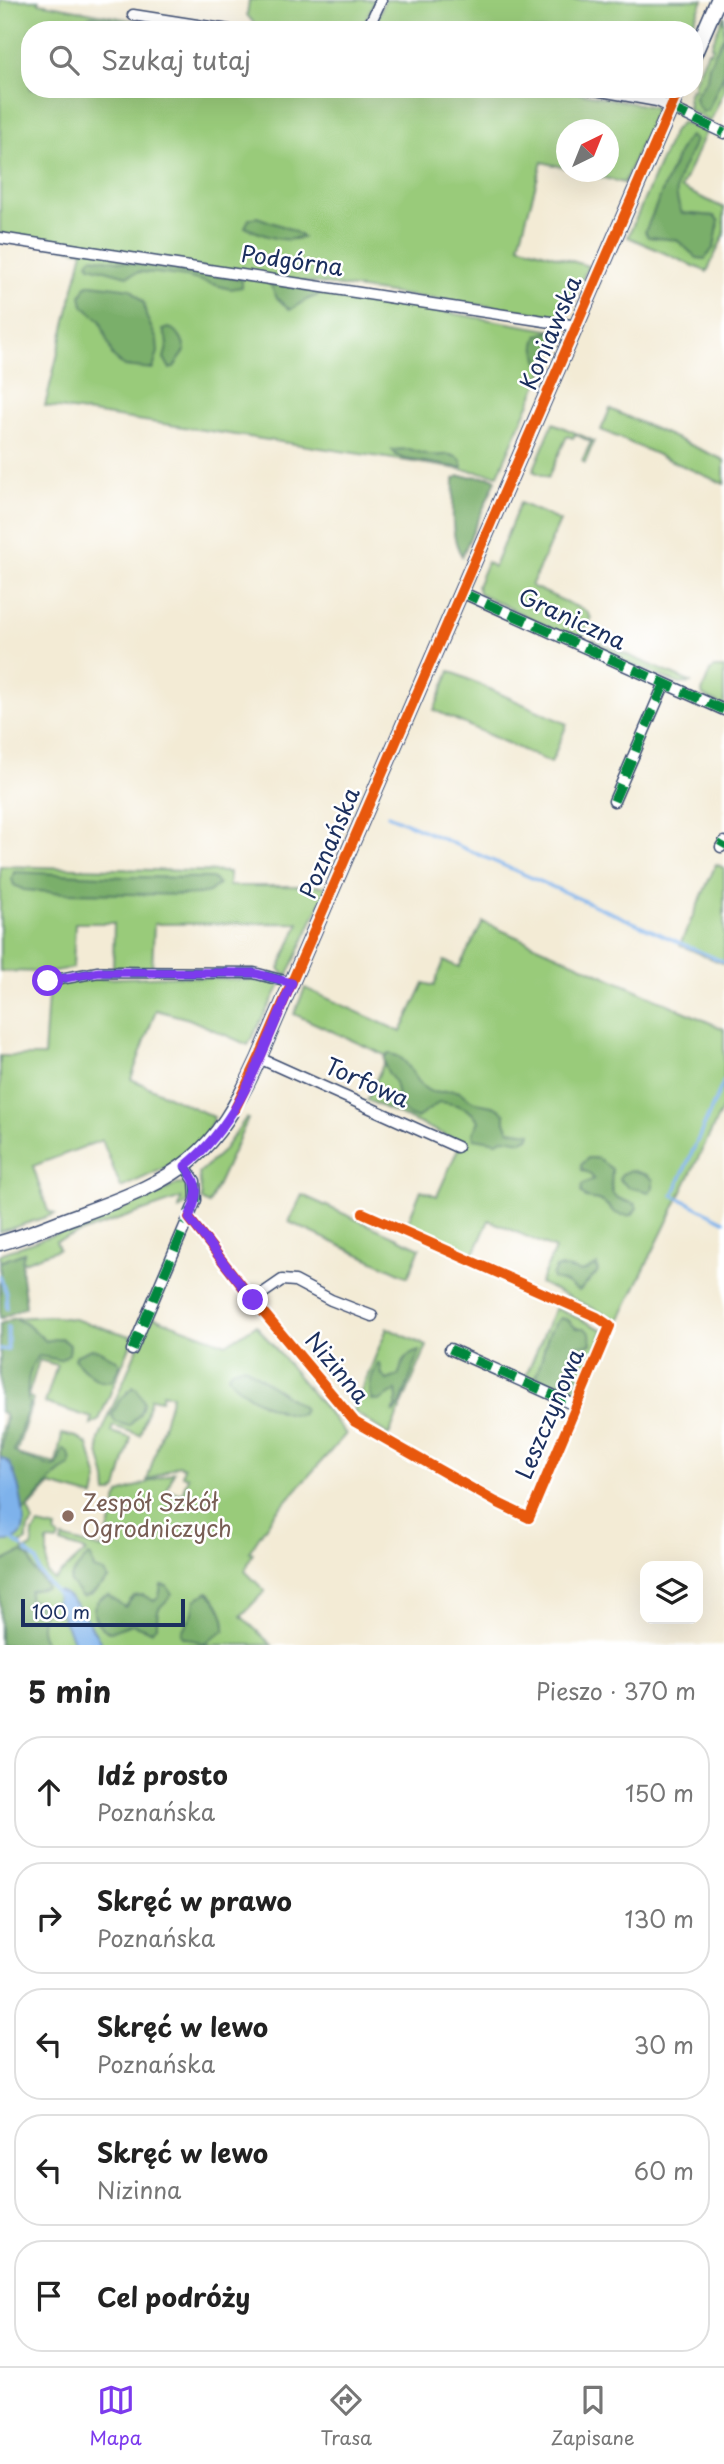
<!DOCTYPE html>
<html lang="pl">
<meta charset="utf-8">
<style>
body{margin:0;font-family:"Playpen Sans",sans-serif;background:#f2f2f2;color:#222}
.controls{position:absolute;right:21px;bottom:21px;display:grid;overflow:hidden;border-radius:14px;box-shadow:0 7px 28px #0002}
.controls button{width:63px;height:63px;display:grid;place-items:center;padding:0;border:0;border-bottom:2px solid #e0e0e0;background:#fff;color:#222;font:35px sans-serif}
.compass{position:absolute;left:556px;top:119px;width:63px;height:63px;border-radius:50%;background:#fff;box-shadow:0 7px 28px #0002;rotate:43deg}
.scale{position:absolute;left:21px;bottom:18px;width:164px;box-sizing:border-box;padding-left:7px;border:4px solid #1b2f5e;border-top:0;font-size:19px;line-height:24px;white-space:nowrap;color:#1b2f5e;-webkit-text-stroke:5px #fff;paint-order:stroke}
.stop{position:absolute;width:21px;height:21px;margin:-16px;border:5px solid #7c3aed;border-radius:50%;background:#fff}
.stop.end{background:#7c3aed;border-color:#fff;box-shadow:0 2px 7px #0008}
.list{margin:0;padding:0;list-style:none}
h2{display:flex;justify-content:space-between;align-items:center;height:91px;margin:0;padding:0 28px;font-size:30px}
h2 small{font-size:23px;font-weight:400;color:#767676}
.list li{display:grid;grid-template-columns:46px 1fr auto;gap:21px;align-items:center;box-sizing:border-box;height:112px;margin:0 14px 14px;padding:0 14px;border:2px solid #e0e0e0;border-radius:28px}
.list b{display:block;font-size:26px;white-space:nowrap}
.list p{margin:0;font-size:23px;white-space:nowrap;color:#767676}
.list em{font-size:23px;font-style:normal;color:#767676}
.icon{flex:none;width:38px;height:38px;fill:none;stroke:currentColor;stroke-width:2;stroke-linecap:round;stroke-linejoin:round}
.map{position:relative;flex:none;width:724px;height:1645px;overflow:hidden}
.search{position:absolute;background:#fff;box-shadow:0 7px 28px #0002;left:21px;right:21px;top:21px;height:77px;display:flex;align-items:center;gap:18px;box-sizing:border-box;padding:0 24px;border-radius:28px;color:#767676;font-size:26px}
.sheet{height:721px;background:#fff}
nav{display:flex;justify-content:space-around;align-items:center;box-sizing:border-box;height:98px;border-top:2px solid #e0e0e0;background:#fff;font-size:19px;color:#767676}
nav a{display:grid;justify-items:center;gap:4px}
nav .on{color:#7c3aed}
.map>svg:first-child{display:block}
</style>
<div class="map">
<svg width="724" height="1645" viewBox="0 0 724 1645">
<rect width="100%" height="100%" fill="#fff"/>
<filter id="ink" filterUnits="userSpaceOnUse"><feTurbulence type="fractalNoise" baseFrequency=".0143" numOctaves="2"/><feDisplacementMap in="SourceGraphic" scale="14" xChannelSelector="R" yChannelSelector="G"/><feConvolveMatrix kernelMatrix="1 2 1 2 8 2 1 2 1" color-interpolation-filters="sRGB"/></filter>
<filter id="wash" filterUnits="userSpaceOnUse"><feTurbulence type="fractalNoise" baseFrequency=".00686" numOctaves="4" result="noise"/><feDisplacementMap in="SourceGraphic" scale="28" xChannelSelector="R" yChannelSelector="G"/><feGaussianBlur stdDeviation="1.57" result="paint"/><feColorMatrix in="noise" values="0 0 0 0 0 0 0 0 0 0 0 0 0 0 0 0 0 1.4 0 .05"/><feComposite in="paint" operator="in"/></filter>
<g filter="url(#wash)">
<rect width="100%" height="100%" fill="#f3ebd5"/>
<path fill="#99cb7a" stroke="#5a7d6c" stroke-width="2" d="M 0,0 L 39,0 L 39,3 L 185,30 L 30,30 L 30,89 L 559,89 L 654,107 L 655,112 L 624,183 L 581,172 L 608,172 L 608,130 L 566,130 L 566,168 L 542,162 L 519,245 L 588,266 L 567,317 L 117,256 L 561,332 L 498,475 L 45,406 L 83,251 L 0,236 Z
M 249,0 L 375,0 L 361,30 L 270,30 L 257,27 L 247,15 Z
M 385,0 L 703,0 L 690,30 L 373,30 Z
M 724,15 L 724,91 L 710,122 L 687,108 L 689,106 L 688,96 L 691,89 L 694,89 L 694,83 L 708,51 L 710,52 L 713,47 L 711,46 Z
M 682,122 L 706,132 L 681,188 L 724,208 L 724,235 L 707,272 L 628,237 L 674,130 Z
M 610,409 L 724,460 L 724,484 L 601,430 Z
M 553,423 L 594,441 L 585,463 L 582,461 L 591,442 L 575,434 L 573,438 L 567,436 L 548,478 L 533,471 Z
M 520,503 L 560,521 L 531,586 L 586,611 L 591,618 L 583,636 L 563,634 L 479,593 L 477,586 L 487,562 L 494,567 Z
M 593,640 L 692,683 L 679,684 L 594,649 Z
M 715,668 L 724,668 L 724,706 L 703,696 L 702,692 L 710,671 Z
M 450,671 L 567,724 L 551,763 L 434,710 Z
M 716,864 L 724,868 L 724,964 L 680,945 Z
M 0,866 L 229,872 L 229,886 L 328,886 L 287,977 L 279,969 L 299,923 L 154,924 L 152,970 L 113,967 L 114,923 L 75,923 L 73,968 L 49,972 L 0,971 Z
M 483,922 L 724,1029 L 724,1105 L 619,1321 L 540,1283 L 555,1249 L 489,1220 L 474,1254 L 407,1224 L 421,1190 L 437,1196 L 461,1142 L 367,1100 L 387,1056 L 294,1014 L 305,988 L 401,1032 L 424,983 L 434,986 L 444,961 L 459,967 Z
M 175,976 L 282,982 L 248,1045 L 189,1019 L 156,1010 L 131,1079 L 214,1117 L 205,1138 L 176,1163 L 121,1188 L 102,1140 L 33,1166 L 48,1211 L 55,1214 L 0,1232 L 0,1056 L 44,1056 L 49,981 Z
M 246,1118 L 248,1119 L 209,1204 L 202,1200 L 199,1173 L 222,1152 Z
M 188,1183 C 196,1195 189,1202 179,1209 L 181,1198 L 56,1241 L 59,1249 L 21,1263 L 24,1253 L 0,1262 L 0,1255 L 3,1253 L 108,1215 L 156,1195 L 175,1185 Z
M 302,1195 L 420,1248 L 408,1277 L 289,1222 Z
M 555,1308 L 604,1330 L 577,1394 L 568,1397 L 525,1378 Z
M 48,1316 L 74,1319 L 134,1337 L 99,1420 L 91,1425 L 92,1418 L 45,1403 L 57,1365 L 39,1360 L 28,1396 L 33,1399 L 16,1454 L 56,1464 L 62,1434 L 77,1437 L 88,1445 L 98,1479 L 94,1497 L 50,1485 L 28,1509 L 33,1522 L 28,1529 L 26,1541 L 20,1544 L 24,1551 L 32,1547 L 33,1533 L 39,1525 L 56,1529 L 55,1535 L 59,1537 L 57,1542 L 47,1541 L 47,1573 L 54,1580 L 86,1551 L 61,1543 L 63,1538 L 102,1549 L 116,1507 L 116,1500 L 120,1493 L 174,1472 L 167,1490 L 182,1494 L 188,1477 L 182,1475 L 184,1467 L 178,1465 L 147,1481 L 172,1396 L 163,1393 L 161,1400 L 151,1398 L 140,1435 L 113,1426 L 111,1432 L 131,1438 L 117,1489 L 112,1493 L 107,1493 C 106,1487 107,1481 105,1475 C 102,1462 97,1452 99,1439 L 151,1316 L 226,1344 L 256,1325 L 346,1434 L 272,1517 L 249,1552 L 253,1553 L 245,1571 L 265,1591 L 241,1616 L 272,1645 L 0,1645 L 0,1436 L 20,1356 L 69,1349 L 61,1338 L 46,1341 L 25,1323 L 14,1318 Z
M 387,1328 L 427,1346 L 389,1435 L 353,1411 Z"/>
<path fill="#7aaf6a" stroke="#4a6f64" stroke-width="2" d="M 93,16 L 169,30 L 71,30 L 73,22 Z
M 724,35 L 724,74 L 708,110 L 702,112 L 696,103 L 695,96 L 707,79 L 709,65 Z
M 690,136 L 695,140 C 686,170 667,180 682,213 L 714,216 L 719,221 L 714,247 L 705,259 L 697,258 L 677,240 L 648,237 L 645,232 L 678,154 L 684,142 Z
M 257,217 L 290,229 L 303,237 C 282,244 263,235 245,227 L 249,219 Z
M 92,257 L 242,280 L 242,287 L 230,289 L 187,277 L 156,273 L 139,272 L 127,276 L 90,266 L 88,262 Z
M 92,284 L 131,289 L 144,303 L 146,316 L 157,340 L 158,352 L 153,369 L 124,366 L 113,357 L 100,320 L 83,306 L 81,296 L 86,286 Z
M 270,284 L 317,290 L 324,293 L 306,300 L 290,310 L 277,298 Z
M 169,328 C 179,331 184,341 185,351 L 174,367 L 170,369 L 164,358 L 168,343 L 163,330 Z
M 556,330 L 561,332 L 545,366 L 539,364 L 535,344 L 538,335 Z
M 409,449 C 417,451 425,455 432,455 C 445,457 447,451 460,459 L 463,466 L 462,468 L 405,459 L 397,456 L 392,450 Z
M 459,476 L 490,477 L 496,480 L 462,556 C 448,535 454,503 454,479 Z
M 14,872 L 125,877 L 212,878 L 219,884 L 209,892 L 193,895 L 65,893 L 24,890 L 14,885 L 12,879 Z
M 388,1054 C 409,1054 411,1078 426,1089 C 437,1097 446,1088 457,1091 C 463,1093 466,1097 471,1100 C 485,1108 492,1101 505,1114 L 505,1122 L 509,1130 L 531,1133 L 530,1137 L 522,1141 L 504,1138 L 497,1142 L 474,1138 L 473,1133 L 479,1121 C 469,1107 456,1104 440,1102 L 417,1118 C 396,1114 400,1099 395,1083 C 393,1078 388,1074 386,1068 C 385,1065 385,1061 384,1058 Z
M 588,1158 L 597,1158 L 612,1169 C 611,1196 608,1196 635,1204 L 637,1208 L 632,1215 C 608,1217 614,1206 599,1200 C 595,1199 590,1199 586,1198 L 581,1192 L 582,1185 L 594,1179 L 589,1173 L 582,1170 L 581,1165 Z
M 631,1170 L 647,1175 L 653,1180 L 653,1187 L 649,1192 L 628,1187 L 619,1179 L 622,1174 Z
M 24,1253 C 18,1272 25,1288 26,1307 L 0,1319 L 0,1262 Z
M 597,1265 L 598,1272 L 579,1291 L 564,1282 L 553,1279 L 552,1276 L 556,1268 L 563,1267 L 582,1272 Z
M 14,1318 L 25,1323 L 46,1341 L 61,1338 L 70,1345 L 69,1354 L 60,1360 L 39,1356 C 27,1367 26,1392 29,1405 L 14,1451 L 22,1457 L 53,1467 L 57,1466 L 63,1449 C 71,1453 71,1458 70,1466 C 51,1475 39,1497 23,1512 C 19,1493 18,1468 0,1457 L 6,1418 L 4,1413 L 0,1412 L 0,1324 Z
M 561,1318 L 568,1320 L 576,1328 L 584,1328 L 590,1333 L 591,1344 L 576,1346 C 573,1361 587,1379 570,1390 L 554,1387 L 536,1376 C 544,1358 544,1330 561,1318 Z
M 91,1349 L 99,1350 L 118,1361 L 120,1366 L 112,1381 C 97,1386 84,1369 74,1359 L 75,1356 Z
M 420,1351 L 400,1405 L 393,1413 L 397,1399 L 396,1391 L 379,1401 L 372,1400 C 367,1388 372,1375 378,1363 L 380,1363 L 382,1375 L 387,1380 L 398,1376 C 403,1362 405,1354 420,1351 Z
M 244,1366 L 301,1406 L 304,1409 L 302,1414 C 286,1419 234,1392 228,1375 L 231,1370 Z
M 133,1387 L 137,1389 L 144,1402 L 140,1414 L 129,1426 L 115,1422 L 112,1415 L 119,1401 Z
M 22,1552 L 30,1558 L 34,1570 L 47,1586 L 46,1588 L 30,1591 L 29,1599 L 37,1603 L 44,1611 C 40,1625 39,1632 47,1645 L 0,1645 L 0,1563 Z
M 88,1555 L 91,1556 L 94,1569 L 104,1572 L 108,1579 L 92,1594 L 82,1597 L 70,1582 L 72,1575 Z
M 161,1585 L 167,1586 L 172,1594 C 161,1611 157,1600 157,1626 L 151,1631 L 132,1624 L 109,1632 C 92,1624 86,1602 108,1595 L 125,1607 L 134,1596 L 143,1595 L 154,1601 L 159,1597 Z
M 208,1592 C 218,1601 226,1617 225,1630 L 213,1637 L 206,1644 L 183,1637 L 181,1633 L 193,1613 L 195,1600 Z"/>
<path fill="#7eb2eb" stroke="#4c70a4" stroke-width="2" d="M 0,1457 C 2,1458 8,1462 9,1463 C 17,1474 27,1517 23,1530 C 20,1540 9,1542 0,1541 Z
M 58,1591 C 74,1594 94,1631 102,1645 L 75,1645 L 56,1602 Z"/>
<g fill="none" stroke-linecap="round" stroke-linejoin="round">
<path stroke="#7eb2eb" stroke-width="3.5" d="M 388,815 L 724,962
M 724,1081 L 673,1195 L 724,1221
M 0,1276 L 6,1293 L 7,1308
M 0,1349 L 8,1350 L 8,1327
M 10,1538 L 22,1547
M 26,1551 L 37,1561 L 39,1572 L 59,1596"/>
</g>
</g>
<g filter="url(#ink)">
<g fill="none" stroke-linecap="round" stroke-linejoin="round">
<g stroke="#3b4b70" stroke-width="13">
<path id="minor" d="M 133,15 L 229,30
M 367,30 L 381,0
M 590,89 L 657,101 L 724,133
M 0,238 L 577,326
M 461,592 L 724,710
M 614,801 L 664,685
M 721,847 L 724,842
M 49,981 L 98,972 L 254,973 L 292,983
M 259,1058 L 457,1147
M 189,1218 L 253,1300 L 355,1422 L 496,1502 L 529,1518 L 610,1326 L 597,1317 L 363,1213
M 253,1300 L 282,1280 L 295,1281 L 331,1300 L 372,1316
M 450,1349 L 577,1406
M 132,1350 L 196,1200 L 195,1181 L 185,1166"/>
</g>
<g stroke="#3b4b70" stroke-width="17">
<path id="major" d="M 694,55 L 718,0
M 0,1243 C 27,1236 55,1223 81,1214 C 182,1177 214,1158 259,1058 L 679,89"/>
</g>
<use href="#minor" stroke="#fff" stroke-width="10"/>
<use href="#major" stroke="#fff" stroke-width="14"/>
<path stroke="#00873e" stroke-width="9" stroke-dasharray="18 9" stroke-linecap="butt" d="M 671,108 L 724,133
M 461,592 L 724,710
M 614,801 L 664,685
M 721,847 L 724,842
M 49,981 L 98,972 L 254,973 L 292,983
M 450,1349 L 577,1406
M 132,1350 L 196,1200 L 195,1181 L 185,1166"/>
<g stroke="#fff" stroke-width="15">
<path id="cycleway" d="M 235,1109 L 259,1058 L 679,89
M 189,1218 L 253,1300 L 355,1422 L 496,1502 L 529,1518 L 610,1326 L 597,1317 L 363,1213"/>
</g>
<use href="#cycleway" stroke="#e8590c" stroke-width="10"/>
</g>
</g>
<g fill="none" stroke-linecap="round" stroke-linejoin="round" filter="url(#ink)">
<path stroke="#7c3aed" stroke-width="9" d="M 48,981 L 99,972 L 254,973 L 292,983 C 264,1047 242,1121 185,1166 C 201,1187 198,1194 189,1218 L 253,1300"/>
</g>
<circle fill="#8d6e63" stroke="#fff" stroke-width="2.5" cx="68" cy="1516" r="7"/>
<g text-anchor="middle" stroke-width="5" stroke-linejoin="round" paint-order="stroke">
<g font-size="23" fill="#1b2f5e" stroke="#fff">
<text transform="translate(292 261) rotate(8)" y="8">Podgórna</text>
<text transform="translate(551 333) rotate(-67)" y="8">Koniawska</text>
<text transform="translate(572 619) rotate(25)" y="8">Graniczna</text>
<text transform="translate(330 843) rotate(-67)" y="8">Poznańska</text>
<text transform="translate(367 1083) rotate(24)" y="8">Torfowa</text>
<text transform="translate(337 1368) rotate(50)" y="8">Nizinna</text>
<text transform="translate(550 1414) rotate(-67)" y="8">Leszczynowa</text>
</g>
<g font-size="23" fill="#785e54" stroke="#fff" text-anchor="start">
<text x="82" y="1511">Zespół Szkół<tspan x="82" dy="26">Ogrodniczych</tspan></text>
</g>
</g>
</svg>
<div class="controls">
<button><svg class="icon" aria-label="layers" viewBox="0 0 24 24"><path d="M12 4l9 5-9 5-9-5zM3 14l9 5 9-5"/></svg></button>
</div>
<svg class="compass" viewBox="-18 -18 36 36"><path d="M0-13l5 13h-10z" fill="#e53935"/><path d="M0 13l5-13h-10z" fill="#767676"/></svg>
<div class="scale">100 m</div>
<div class="stop" style="left:48px;top:981px"></div>
<div class="stop end" style="left:253px;top:1300px"></div>
<div class="search"><svg class="icon" aria-label="search" viewBox="0 0 24 24"><circle cx="10" cy="10" r="6"/><path d="M15 15l6 6"/></svg>Szukaj tutaj</div>
</div>
<section class="sheet">
<h2>5 min<small>Pieszo · 370 m</small></h2>
<ul class="list">
<li><svg class="icon" aria-label="ahead" viewBox="0 0 24 24"><path d="M12 20V5M6 11l6-6 6 6"/></svg><div><b>Idź prosto</b><p>Poznańska</p></div><em>150 m</em></li>
<li><svg class="icon" aria-label="right" viewBox="0 0 24 24"><path d="M7 20v-9h11M14 6l5 5-5 5"/></svg><div><b>Skręć w prawo</b><p>Poznańska</p></div><em>130 m</em></li>
<li><svg class="icon" aria-label="left" viewBox="0 0 24 24"><path d="M17 20v-9H6M10 6l-5 5 5 5"/></svg><div><b>Skręć w lewo</b><p>Poznańska</p></div><em>30 m</em></li>
<li><svg class="icon" aria-label="left" viewBox="0 0 24 24"><path d="M17 20v-9H6M10 6l-5 5 5 5"/></svg><div><b>Skręć w lewo</b><p>Nizinna</p></div><em>60 m</em></li>
<li><svg class="icon" aria-label="arrive" viewBox="0 0 24 24"><path d="M6 21V4h12l-3 4 3 4H6"/></svg><div><b>Cel podróży</b></div></li>
</ul>
</section>
<nav>
<a class="on"><svg class="icon" aria-label="map" viewBox="0 0 24 24"><path d="M3 6l6-2 6 2 6-2v14l-6 2-6-2-6 2zM9 4v14M15 6v14"/></svg>Mapa</a>
<a><svg class="icon" aria-label="directions" viewBox="0 0 24 24"><path d="M12 3l9 9-9 9-9-9zM9 14v-3h6M13 9l2 2-2 2"/></svg>Trasa</a>
<a><svg class="icon" aria-label="saved" viewBox="0 0 24 24"><path d="M7 4h10v16l-5-4-5 4z"/></svg>Zapisane</a>
</nav>
